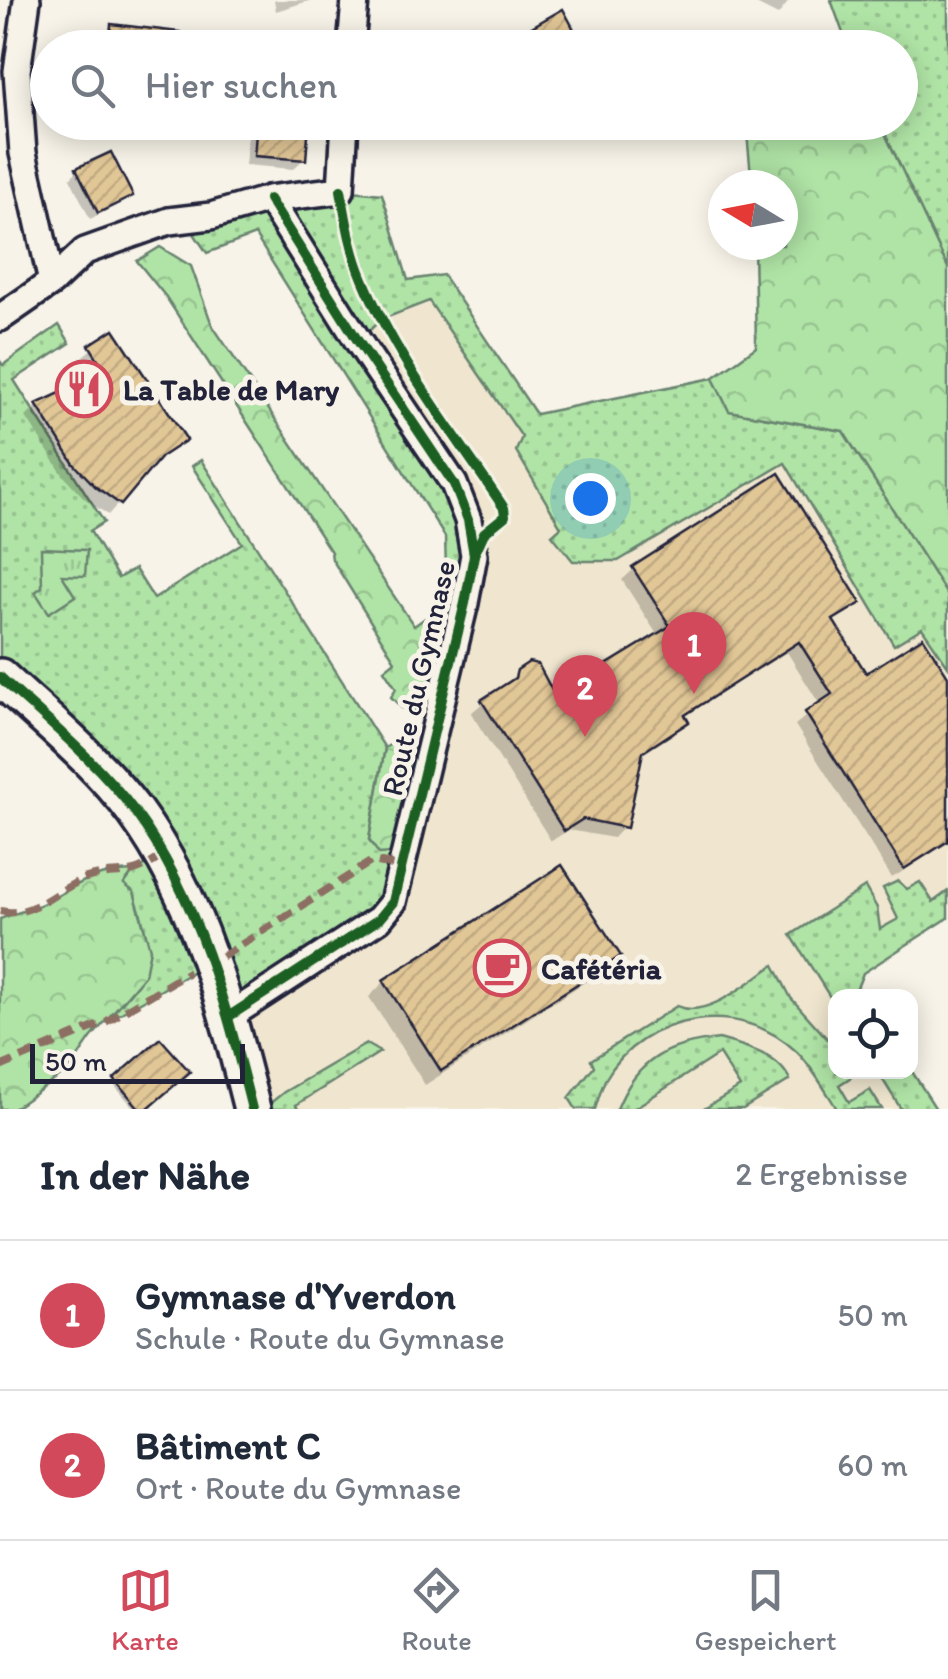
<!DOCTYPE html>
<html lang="de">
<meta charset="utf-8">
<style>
:root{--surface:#fff;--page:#f6f6f7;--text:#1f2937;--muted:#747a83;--line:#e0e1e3;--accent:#d1495b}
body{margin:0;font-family:Itim,sans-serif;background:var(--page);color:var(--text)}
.controls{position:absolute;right:30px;bottom:30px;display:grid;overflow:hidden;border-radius:20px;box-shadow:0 5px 25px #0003}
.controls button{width:90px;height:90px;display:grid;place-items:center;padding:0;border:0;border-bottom:2px solid var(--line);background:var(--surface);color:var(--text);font:50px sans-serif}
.compass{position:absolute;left:708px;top:170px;width:90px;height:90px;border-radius:50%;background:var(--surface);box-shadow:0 5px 25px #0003;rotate:280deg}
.scale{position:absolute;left:30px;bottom:25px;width:215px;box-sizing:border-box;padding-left:10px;border:5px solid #22223b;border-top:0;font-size:28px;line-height:35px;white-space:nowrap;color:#22223b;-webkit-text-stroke:8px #f7f3e8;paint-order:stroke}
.you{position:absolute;left:590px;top:498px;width:35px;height:35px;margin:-25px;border:8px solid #fff;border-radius:50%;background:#1a73e8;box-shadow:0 0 0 15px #1a73e833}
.badge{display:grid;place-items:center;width:65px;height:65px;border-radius:50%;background:var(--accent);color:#fff;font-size:32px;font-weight:700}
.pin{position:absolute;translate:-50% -82px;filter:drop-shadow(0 2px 5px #0008)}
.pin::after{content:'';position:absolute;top:52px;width:35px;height:30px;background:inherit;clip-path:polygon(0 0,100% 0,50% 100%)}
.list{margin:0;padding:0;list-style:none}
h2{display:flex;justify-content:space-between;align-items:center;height:130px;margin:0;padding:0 40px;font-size:42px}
h2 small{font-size:32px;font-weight:400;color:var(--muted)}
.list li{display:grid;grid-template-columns:65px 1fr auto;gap:30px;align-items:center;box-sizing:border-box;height:150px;padding:0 40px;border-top:2px solid var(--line)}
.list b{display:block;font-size:38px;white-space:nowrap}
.list p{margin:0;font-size:32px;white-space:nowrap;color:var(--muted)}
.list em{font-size:32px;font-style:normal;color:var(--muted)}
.icon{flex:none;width:55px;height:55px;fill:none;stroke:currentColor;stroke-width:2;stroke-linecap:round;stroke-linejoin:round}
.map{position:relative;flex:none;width:948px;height:1109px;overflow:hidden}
.search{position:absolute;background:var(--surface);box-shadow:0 5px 25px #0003;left:30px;right:30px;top:30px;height:110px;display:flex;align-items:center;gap:25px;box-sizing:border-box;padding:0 35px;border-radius:55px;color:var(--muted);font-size:38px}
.sheet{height:430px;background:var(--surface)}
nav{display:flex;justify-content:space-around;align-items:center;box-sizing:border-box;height:140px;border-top:2px solid var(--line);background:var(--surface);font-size:28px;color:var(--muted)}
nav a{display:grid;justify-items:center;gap:5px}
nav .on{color:var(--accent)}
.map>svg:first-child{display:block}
</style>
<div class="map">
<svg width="948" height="1109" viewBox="0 0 948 1109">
<defs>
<pattern id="grass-dots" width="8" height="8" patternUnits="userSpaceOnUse" patternTransform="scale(2.5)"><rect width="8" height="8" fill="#b0e4a6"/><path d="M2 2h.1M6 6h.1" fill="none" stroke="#97c390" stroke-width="1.8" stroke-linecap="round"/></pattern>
<pattern id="forest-crowns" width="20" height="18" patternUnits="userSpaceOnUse" patternTransform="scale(2.5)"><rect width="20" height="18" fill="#b0e4a6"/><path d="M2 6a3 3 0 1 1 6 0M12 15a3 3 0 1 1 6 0" fill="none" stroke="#97c390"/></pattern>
<pattern id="park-tufts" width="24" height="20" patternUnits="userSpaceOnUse" patternTransform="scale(2.5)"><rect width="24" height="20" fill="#b0e4a6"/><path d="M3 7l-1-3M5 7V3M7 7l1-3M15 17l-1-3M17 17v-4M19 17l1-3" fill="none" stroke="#97c390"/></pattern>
<pattern id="building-hatch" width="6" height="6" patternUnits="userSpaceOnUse" patternTransform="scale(2.5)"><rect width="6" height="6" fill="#e1c696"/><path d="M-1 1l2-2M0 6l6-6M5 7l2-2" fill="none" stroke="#c1aa82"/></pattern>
</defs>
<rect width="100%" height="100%" fill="#f7f3e8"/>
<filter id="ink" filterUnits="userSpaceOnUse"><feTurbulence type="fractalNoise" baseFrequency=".01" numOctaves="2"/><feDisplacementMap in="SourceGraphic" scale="20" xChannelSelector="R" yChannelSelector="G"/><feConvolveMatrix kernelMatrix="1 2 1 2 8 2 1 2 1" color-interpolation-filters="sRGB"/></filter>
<g filter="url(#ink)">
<polygon fill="#f0e6cf" points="429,301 522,438 516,451 561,527 553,534 618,561 785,462 894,644 922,627 948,666 948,891 933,902 907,889 883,888 899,919 879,930 877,908 865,888 792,935 835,1005 836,1072 878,1072 901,1109 298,1109 295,1105 263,1109 228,1017 379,919 474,555 358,341 380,320"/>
<g fill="url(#grass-dots)" stroke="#698370" stroke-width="2.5">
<polygon points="831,0 948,0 948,268 880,123 900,122 900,48 848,47"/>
<polygon points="341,190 382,194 408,280 443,275 536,414 713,378 729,411 843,431 948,596 948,666 922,628 894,645 785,463 618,561 573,561 552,535 561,527 516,451 522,437 429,301 380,320 358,342 454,484 471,571 451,572 446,568 445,537 255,235 207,253 185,220"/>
<path d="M59 325 70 343 14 380 104 522 90 531 118 578 135 569 154 599 242 543 192 466 201 460 385 748 369 839 404 852 393 902 228 1017 208 963 104 1023C138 983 158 974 142 919 138 904 136 894 124 884L134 871 162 856 0 677V361L3 365Z"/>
<polygon points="898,881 907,889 920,882 933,902 948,891 948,918 863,973 857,988 862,996 836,996 835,1005 791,935 865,887 877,908 880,929 898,919 883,888"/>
<path d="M774 965 791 998 832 1044 835 1043 836 1072H859L839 1085 849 1102 870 1090 882 1109H837C825 1090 813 1068 797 1052 742 998 643 1012 605 1080 601 1089 598 1100 595 1109H576L569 1098 594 1066 591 1060 677 1006C707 1020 749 981 774 965Z"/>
<path d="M719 1039C744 1046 778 1054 790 1080L743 1109H704L740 1087 719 1054 633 1109H617C637 1059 668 1044 719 1039Z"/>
<polygon points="366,1044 380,1052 296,1105 298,1109 263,1109 284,1092"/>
<polygon points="911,1070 936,1109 901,1109 878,1072"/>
</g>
<g fill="url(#forest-crowns)" stroke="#698370" stroke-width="2.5">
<polygon points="746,123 880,123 948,268 948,596 843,431 729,411 713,378 756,347 754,245 783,245 783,185 752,185"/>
<polygon points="160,247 191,266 212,325 414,626 428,616 440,617 458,629 438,705 407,713 391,697 396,688 384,670 395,661 332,559 331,552 166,297 137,261"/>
<polygon points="400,738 410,744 424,764 404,852 379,854 369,840 385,748"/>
<path d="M134 871 124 884 134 892 150 949 145 975 91 1038 69 1070 13 1109H0V919C17 912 37 908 52 899 87 879 92 873 134 871Z"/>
</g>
<polygon fill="url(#park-tufts)" stroke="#698370" stroke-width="2.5" points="41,548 87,550 85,576 62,575 75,596 49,613 35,592 42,587"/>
<g fill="#0003">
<polygon points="274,0 312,0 276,11"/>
<polygon points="748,0 790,0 778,15"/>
<polygon points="112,27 144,48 103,48 104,35"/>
<polygon points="249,122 307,122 304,159 293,169 245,165"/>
<polygon points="416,122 466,122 460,128 419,137"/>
<polygon points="78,170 130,196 122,203 90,219 70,178"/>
<polygon points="113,332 184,440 151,466 108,515 84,498 63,475 26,417 37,406 93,380 79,359"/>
<polygon points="634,569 857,602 832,623 865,676 948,681 948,843 892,878 795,725 820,705 787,652 683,717 686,722 674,734 640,756 624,826 613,838 569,830 551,841 471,713 519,672 554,699 658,636 622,580"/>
<polygon points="562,869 617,956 602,971 425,1085 369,997 384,982"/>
<polygon points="160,1042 144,1109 135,1109 112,1083"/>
</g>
<g fill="url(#building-hatch)" stroke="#22223b" stroke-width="2.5">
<polygon points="563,9 584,48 495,48"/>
<polygon points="111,24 180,32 179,48 109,48"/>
<polygon points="257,122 309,122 306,160 254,156"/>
<polygon points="111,152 133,196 98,213 76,168"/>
<polygon points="114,329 187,440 161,457 121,505 96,487 74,464 36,404 106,372 89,345"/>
<polygon points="779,473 861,603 833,620 866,673 923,637 948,676 948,841 904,869 805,712 832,694 799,642 685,715 689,722 643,752 627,828 583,819 564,831 481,700 515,678 517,670 529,662 538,664 555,696 670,626 632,567"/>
<polygon points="562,865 621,956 441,1071 383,980"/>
<polygon points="160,1038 190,1072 147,1109 140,1109 114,1079"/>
</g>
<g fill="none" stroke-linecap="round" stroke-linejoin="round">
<g stroke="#22223b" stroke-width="32">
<g id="street">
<polyline points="27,0 17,71 23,153 52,282"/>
<polyline points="351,48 355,0"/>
<polyline points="0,318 52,282 85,251 169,221 211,216 269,199 341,190 345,122"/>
<polyline points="228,1017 379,919 393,902 465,603 474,555 468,520 454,484 358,341 269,199"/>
</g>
</g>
<g stroke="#22223b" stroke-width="42">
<path id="secondary" d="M0 677C46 720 97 761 135 812 199 899 226 1006 252 1109"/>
</g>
<use href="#street" stroke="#f7f3e8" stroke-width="25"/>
<use href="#secondary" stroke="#f7f3e8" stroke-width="35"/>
<g stroke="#8d6e63" stroke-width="8" stroke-dasharray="15 8" stroke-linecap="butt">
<path d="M0 911C30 918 54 893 79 881 97 872 116 875 134 871 144 868 154 862 162 856"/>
<polyline points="222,957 372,861 402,867"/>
<polyline points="0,1067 104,1023 189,972"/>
</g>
<g stroke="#f7f3e8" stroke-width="16">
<g id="cycleway">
<path d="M341 190C346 220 351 251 363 279 397 361 455 434 504 508L505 516 484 533 474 555"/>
<path d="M0 677C46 720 97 761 135 812 199 899 226 1006 252 1109"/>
<polyline points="228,1017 379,919 393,902 465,603 474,555 468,520 454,484 358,341 269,199"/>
</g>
</g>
<use href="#cycleway" stroke="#1b5e20" stroke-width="10"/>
</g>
</g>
<defs>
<g id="restaurant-ring" transform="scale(2.875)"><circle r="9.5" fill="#f7f3e8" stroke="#d1495b" stroke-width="1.5"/><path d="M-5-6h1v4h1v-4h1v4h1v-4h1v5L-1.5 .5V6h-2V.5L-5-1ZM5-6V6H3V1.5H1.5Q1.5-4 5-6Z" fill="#d1495b"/></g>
<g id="cafe-ring" transform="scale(2.875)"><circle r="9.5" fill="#f7f3e8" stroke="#d1495b" stroke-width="1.5"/><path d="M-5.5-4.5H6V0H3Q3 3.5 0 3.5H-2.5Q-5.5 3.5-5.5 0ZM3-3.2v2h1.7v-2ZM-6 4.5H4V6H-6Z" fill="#d1495b"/></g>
</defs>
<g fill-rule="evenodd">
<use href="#restaurant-ring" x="84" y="389"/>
<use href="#cafe-ring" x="502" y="968"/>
</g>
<g text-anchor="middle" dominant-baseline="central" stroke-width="10" stroke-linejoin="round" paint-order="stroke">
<g font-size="30" font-weight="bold" fill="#22223b" stroke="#f7f3e8" text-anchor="start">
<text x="123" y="389">La Table de Mary</text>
<text x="541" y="968">Cafétéria</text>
</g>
<g font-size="30" fill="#22223b" stroke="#f7f3e8">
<text transform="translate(418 678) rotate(-77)">Route du Gymnase</text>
</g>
</g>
</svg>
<div class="controls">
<button><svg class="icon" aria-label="locate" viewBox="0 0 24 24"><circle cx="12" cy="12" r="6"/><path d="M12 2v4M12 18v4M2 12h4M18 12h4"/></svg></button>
</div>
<svg class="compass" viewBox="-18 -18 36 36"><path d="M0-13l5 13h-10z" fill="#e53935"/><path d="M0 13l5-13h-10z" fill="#747a83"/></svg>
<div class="scale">50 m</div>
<div class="you"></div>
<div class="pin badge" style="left:694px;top:694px">1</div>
<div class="pin badge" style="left:585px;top:737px">2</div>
<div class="search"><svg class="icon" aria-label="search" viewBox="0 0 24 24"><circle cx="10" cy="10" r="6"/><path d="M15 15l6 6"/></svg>Hier suchen</div>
</div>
<section class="sheet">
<h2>In der Nähe<small>2 Ergebnisse</small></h2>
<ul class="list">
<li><span class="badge">1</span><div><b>Gymnase d'Yverdon</b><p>Schule · Route du Gymnase</p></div><em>50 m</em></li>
<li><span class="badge">2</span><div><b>Bâtiment C</b><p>Ort · Route du Gymnase</p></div><em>60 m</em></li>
</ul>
</section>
<nav>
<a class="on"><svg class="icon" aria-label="map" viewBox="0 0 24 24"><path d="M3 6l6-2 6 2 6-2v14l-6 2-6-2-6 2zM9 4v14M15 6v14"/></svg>Karte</a>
<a><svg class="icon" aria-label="directions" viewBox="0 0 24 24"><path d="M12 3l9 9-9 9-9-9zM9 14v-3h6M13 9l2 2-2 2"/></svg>Route</a>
<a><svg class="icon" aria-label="saved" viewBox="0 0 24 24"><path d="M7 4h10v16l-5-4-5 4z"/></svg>Gespeichert</a>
</nav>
